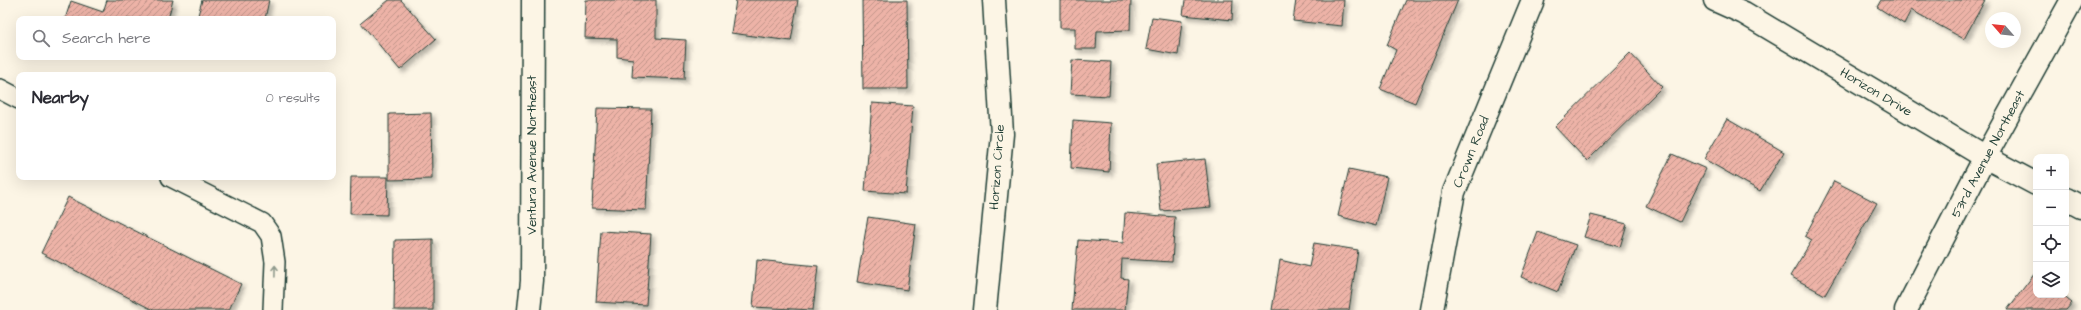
<!DOCTYPE html>
<meta charset="utf-8">
<style>
:root{--surface:#fff;--page:#f2f2f3;--text:#2b2b33;--muted:#7c7c81;--line:#e1e1e2}
body{margin:0;font-family:"Architects Daughter",sans-serif;background:var(--page);color:var(--text)}
.controls{position:absolute;right:12px;bottom:12px;display:grid;overflow:hidden;border-radius:8px;box-shadow:0 4px 16px #0002}
.controls button{width:36px;height:36px;display:grid;place-items:center;padding:0;border:0;border-bottom:1px solid var(--line);background:var(--surface);color:var(--text);font:20px sans-serif}
.compass{position:absolute;left:1985px;top:12px;width:36px;height:36px;border-radius:50%;background:var(--surface);box-shadow:0 4px 16px #0002;rotate:298deg}
.list{margin:0;padding:0;list-style:none}
h2{display:flex;justify-content:space-between;align-items:center;height:52px;margin:0;padding:0 16px;font-size:17px}
h2 small{font-size:13px;font-weight:400;color:var(--muted)}
.icon{flex:none;width:22px;height:22px;fill:none;stroke:currentColor;stroke-width:2;stroke-linecap:round;stroke-linejoin:round}
.map{position:relative;flex:none;width:2081px;height:310px;overflow:hidden}
.search{position:absolute;background:var(--surface);box-shadow:0 4px 16px #0002;left:16px;top:16px;width:320px;height:44px;display:flex;align-items:center;gap:10px;box-sizing:border-box;padding:0 14px;border-radius:8px;color:var(--muted);font-size:15px}
.panel{position:absolute;background:var(--surface);box-shadow:0 4px 16px #0002;left:16px;top:72px;width:320px;height:108px;border-radius:8px}
.map>svg:first-child{display:block}
</style>
<div class="map">
<svg width="2081" height="310" viewBox="0 0 2081 310">
<defs>
<pattern id="building-hatch" width="6" height="6" patternUnits="userSpaceOnUse"><rect width="6" height="6" fill="#edb3a7"/><path d="M-1 1l2-2M0 6l6-6M5 7l2-2" fill="none" stroke="#bf9389"/></pattern>
<filter id="shadow"><feDropShadow dx="3.5" dy="3.5" stdDeviation="2" flood-color="#0004"/></filter>
</defs>
<rect width="100%" height="100%" fill="#fcf5e5"/>
<filter id="ink" filterUnits="userSpaceOnUse"><feTurbulence type="fractalNoise" baseFrequency=".025" numOctaves="2"/><feDisplacementMap in="SourceGraphic" scale="8" xChannelSelector="R" yChannelSelector="G"/><feConvolveMatrix kernelMatrix="1 2 1 2 8 2 1 2 1" color-interpolation-filters="sRGB"/></filter>
<g filter="url(#ink)">
<g fill="url(#building-hatch)" stroke="#1f3d34" filter="url(#shadow)">
<polygon points="107,0 173,0 168,19 65,19 71,1 103,12"/>
<polygon points="202,0 269,0 265,19 197,19"/>
<polygon points="389,0 401,0 436,39 400,70 361,23"/>
<polygon points="586,0 656,0 656,38 686,40 684,79 632,77 633,59 617,57 617,39 585,38"/>
<polygon points="736,0 798,0 791,41 731,33"/>
<polygon points="862,0 907,0 908,89 863,89"/>
<polygon points="1060,0 1131,0 1130,30 1097,31 1096,49 1075,49 1075,28 1060,28"/>
<polygon points="1185,0 1233,0 1232,20 1183,15"/>
<polygon points="1296,0 1344,0 1342,26 1293,21"/>
<polygon points="1406,0 1458,0 1415,103 1380,89 1396,50 1387,45"/>
<polygon points="1881,0 1985,0 1964,39 1911,10 1904,24 1877,7"/>
<polygon points="1152,17 1182,21 1178,55 1146,49"/>
<polygon points="1630,53 1662,87 1587,161 1555,127"/>
<polygon points="1072,60 1111,62 1109,96 1070,94"/>
<polygon points="872,103 913,106 906,194 865,191"/>
<polygon points="597,108 651,109 646,210 592,208"/>
<polygon points="431,113 432,179 389,180 389,114"/>
<polygon points="1727,119 1784,152 1760,191 1704,159"/>
<polygon points="1073,120 1111,123 1109,172 1071,168"/>
<polygon points="1672,154 1706,169 1680,222 1646,206"/>
<polygon points="1205,159 1211,207 1161,211 1156,164"/>
<polygon points="1349,169 1387,177 1376,226 1338,216"/>
<polygon points="351,177 388,177 387,215 350,214"/>
<polygon points="1834,181 1877,203 1825,295 1790,276 1812,240 1805,236"/>
<polygon points="68,197 241,284 229,310 153,310 41,253"/>
<polygon points="1125,213 1175,217 1172,262 1122,259 1121,278 1128,279 1125,310 1072,310 1078,240 1123,243"/>
<polygon points="1591,215 1627,224 1620,247 1584,237"/>
<polygon points="868,217 916,224 907,290 857,282"/>
<polygon points="601,231 651,234 646,305 596,302"/>
<polygon points="1538,232 1576,245 1558,292 1521,277"/>
<polygon points="433,239 433,310 394,310 395,240"/>
<polygon points="1314,243 1358,250 1349,310 1272,310 1280,260 1309,267"/>
<polygon points="757,260 818,266 813,310 753,307"/>
<polygon points="2035,273 2036,295 2062,295 2072,303 2066,310 2007,310"/>
</g>
<g fill="none" stroke-linecap="round" stroke-linejoin="round">
<g stroke="#1f3d34" stroke-width="22">
<g id="lane">
<polyline points="0,89 19,99"/>
<polyline points="171,177 262,223 271,236 275,262 273,310"/>
</g>
</g>
<g stroke="#1f3d34" stroke-width="25">
<g id="street">
<polyline points="1715,0 1744,13 1985,157 2036,184"/>
<polyline points="2066,199 2081,207"/>
<polyline points="529,310 532,281 533,0"/>
<polyline points="985,310 1002,134 994,0"/>
<polyline points="1432,310 1454,192 1533,0"/>
</g>
</g>
<g stroke="#1f3d34" stroke-width="25">
<polyline id="secondary" points="1906,310 1985,157 2072,0"/>
</g>
<use href="#lane" stroke="#fcf5e5" stroke-width="19"/>
<use href="#street" stroke="#fcf5e5" stroke-width="22"/>
<use href="#secondary" stroke="#fcf5e5" stroke-width="22"/>
</g>
<defs><path id="oneway-shaft" d="M-6 0H5M1.5-3L5.5 0L1.5 3" fill="none" stroke-width="1.6" stroke-linecap="round" stroke-linejoin="round"/></defs>
<use stroke="#8e998c" href="#oneway-shaft" transform="translate(275 271) rotate(-89)"/>
</g>
<g text-anchor="middle" dominant-baseline="central" stroke-width="3" stroke-linejoin="round" paint-order="stroke">
<g font-size="13" fill="#1f3d34" stroke="#fcf5e5">
<text transform="translate(1876 92) rotate(31)">Horizon Drive</text>
<text transform="translate(1471 152) rotate(-68)">Crown Road</text>
<text transform="translate(1988 154) rotate(-62)">53rd Avenue Northeast</text>
<text transform="translate(532 155) rotate(-90)">Ventura Avenue Northeast</text>
<text transform="translate(997 167) rotate(-86)">Horizon Circle</text>
</g>
</g>
</svg>
<div class="controls">
<button>+</button>
<button>−</button>
<button><svg class="icon" aria-label="locate" viewBox="0 0 24 24"><circle cx="12" cy="12" r="6"/><path d="M12 2v4M12 18v4M2 12h4M18 12h4"/></svg></button>
<button><svg class="icon" aria-label="layers" viewBox="0 0 24 24"><path d="M12 4l9 5-9 5-9-5zM3 14l9 5 9-5"/></svg></button>
</div>
<svg class="compass" viewBox="-18 -18 36 36"><path d="M0-13l5 13h-10z" fill="#e53935"/><path d="M0 13l5-13h-10z" fill="#7c7c81"/></svg>
<div class="search"><svg class="icon" aria-label="search" viewBox="0 0 24 24"><circle cx="10" cy="10" r="6"/><path d="M15 15l6 6"/></svg>Search here</div>
<section class="panel">
<h2>Nearby<small>0 results</small></h2>
<ul class="list">
</ul>
</section>
</div>
